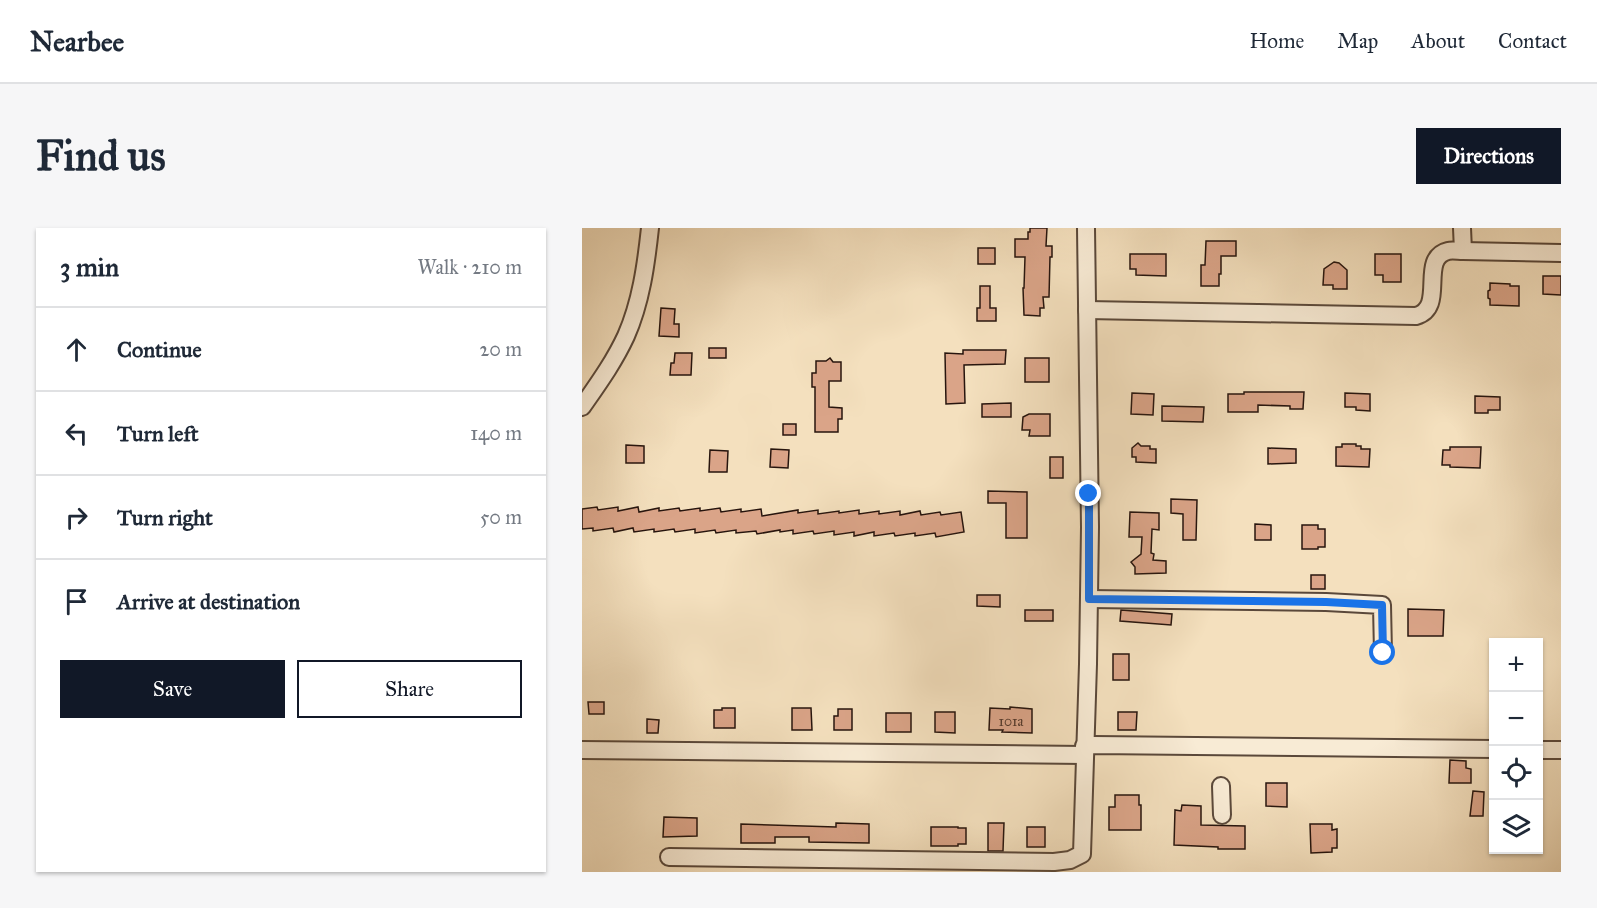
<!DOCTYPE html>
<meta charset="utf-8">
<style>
:root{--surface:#fff;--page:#f6f6f7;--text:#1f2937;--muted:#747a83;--line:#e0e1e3;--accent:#111827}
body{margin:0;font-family:"IM FELL Great Primer",serif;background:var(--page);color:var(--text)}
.controls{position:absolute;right:18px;bottom:18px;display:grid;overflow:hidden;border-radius:0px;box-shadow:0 2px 4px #0004}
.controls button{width:54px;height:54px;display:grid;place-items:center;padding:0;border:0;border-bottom:2px solid var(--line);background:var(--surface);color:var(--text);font:30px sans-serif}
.stop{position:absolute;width:18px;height:18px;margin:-14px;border:4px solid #1a73e8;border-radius:50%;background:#fff}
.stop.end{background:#1a73e8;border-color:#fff;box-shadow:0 2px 6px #0008}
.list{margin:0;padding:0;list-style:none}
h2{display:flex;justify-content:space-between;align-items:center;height:78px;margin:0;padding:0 24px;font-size:26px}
h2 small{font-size:20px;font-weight:400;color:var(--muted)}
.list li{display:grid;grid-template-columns:39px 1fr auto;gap:18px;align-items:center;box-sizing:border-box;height:84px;padding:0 24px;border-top:2px solid var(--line)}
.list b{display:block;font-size:22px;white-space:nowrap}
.list em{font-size:20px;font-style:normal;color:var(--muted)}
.actions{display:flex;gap:12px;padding:18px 24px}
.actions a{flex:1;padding:14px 0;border:2px solid var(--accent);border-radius:0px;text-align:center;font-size:21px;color:var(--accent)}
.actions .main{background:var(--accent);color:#fff}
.icon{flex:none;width:33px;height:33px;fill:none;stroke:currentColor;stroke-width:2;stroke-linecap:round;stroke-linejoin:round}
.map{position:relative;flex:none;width:979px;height:644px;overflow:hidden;border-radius:0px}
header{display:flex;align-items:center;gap:36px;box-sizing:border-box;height:84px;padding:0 30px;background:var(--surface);border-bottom:2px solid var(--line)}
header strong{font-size:28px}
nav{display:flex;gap:33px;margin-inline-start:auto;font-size:21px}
.intro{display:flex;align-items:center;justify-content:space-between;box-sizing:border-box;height:144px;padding:0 36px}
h1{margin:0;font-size:42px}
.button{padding:15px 27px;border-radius:0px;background:var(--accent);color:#fff;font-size:21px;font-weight:700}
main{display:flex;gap:36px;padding:0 36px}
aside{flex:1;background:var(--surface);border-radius:0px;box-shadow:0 2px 4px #0004}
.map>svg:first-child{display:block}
</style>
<header>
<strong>Nearbee</strong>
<nav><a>Home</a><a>Map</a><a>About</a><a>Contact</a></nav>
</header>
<div class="intro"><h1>Find us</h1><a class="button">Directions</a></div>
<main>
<aside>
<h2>3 min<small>Walk · 210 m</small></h2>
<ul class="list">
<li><svg class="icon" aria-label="ahead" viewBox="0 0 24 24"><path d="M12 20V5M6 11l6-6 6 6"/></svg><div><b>Continue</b></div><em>20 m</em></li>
<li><svg class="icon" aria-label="left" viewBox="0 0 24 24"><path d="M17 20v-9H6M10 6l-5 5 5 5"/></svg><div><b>Turn left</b></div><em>140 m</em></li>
<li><svg class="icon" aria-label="right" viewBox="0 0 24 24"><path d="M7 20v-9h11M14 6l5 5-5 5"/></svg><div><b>Turn right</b></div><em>50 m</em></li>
<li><svg class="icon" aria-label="arrive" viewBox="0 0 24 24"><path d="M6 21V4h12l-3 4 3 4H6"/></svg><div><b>Arrive at destination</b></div></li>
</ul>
<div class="actions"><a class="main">Save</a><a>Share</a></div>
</aside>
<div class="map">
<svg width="979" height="644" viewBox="0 0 979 644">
<rect width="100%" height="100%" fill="#f4e0be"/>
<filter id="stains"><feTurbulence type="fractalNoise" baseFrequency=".00333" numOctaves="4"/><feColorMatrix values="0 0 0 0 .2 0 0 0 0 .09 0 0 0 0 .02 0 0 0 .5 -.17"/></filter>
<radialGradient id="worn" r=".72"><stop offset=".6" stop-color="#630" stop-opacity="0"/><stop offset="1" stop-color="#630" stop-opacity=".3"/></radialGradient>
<g fill="#daa488" stroke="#27150e" stroke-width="1.5">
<polygon points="448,0 465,0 464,18 470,18 470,29 468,29 467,69 461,69 462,80 458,80 458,88 442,87 441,60 442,60 443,29 433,29 433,11 446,11 446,4 448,4"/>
<polygon points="624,13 654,13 654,28 639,28 639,46 637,46 637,58 619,58 619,37 623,37"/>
<rect x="396" y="20" width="17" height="16"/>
<polygon points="548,26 584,26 584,48 554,47 554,41 548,41"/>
<polygon points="793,26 819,26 819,54 801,54 801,47 793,47"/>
<polygon points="752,34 757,35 765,42 765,61 751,61 751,57 741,57 742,41"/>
<polygon points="961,48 979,48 979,67 961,66"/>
<polygon points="908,55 928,56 928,58 937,58 937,78 908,77 908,71 906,70 906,63 908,62"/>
<polygon points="398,58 408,58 408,80 414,80 414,93 395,93 395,80 398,80"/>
<polygon points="79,80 93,81 92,96 97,96 97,109 77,108"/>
<rect x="127" y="120" width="17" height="10"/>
<polygon points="381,122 424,122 423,136 382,137 383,175 364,176 363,125 381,126"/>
<polygon points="93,125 110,125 109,147 88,147 89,135 92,135"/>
<polygon points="248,130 251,134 259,134 259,153 247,153 247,179 260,180 260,191 256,191 256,204 233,204 233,159 230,159 230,145 234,145 234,133 244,133"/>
<rect x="443" y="130" width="24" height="24"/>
<polygon points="662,164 722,164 721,181 708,181 708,178 676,177 676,184 646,184 646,166 662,166"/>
<polygon points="550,165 572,166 571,187 549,186"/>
<polygon points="763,165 788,166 788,183 774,182 774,179 763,179"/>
<polygon points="893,168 918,169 918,182 906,182 906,185 893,185"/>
<polygon points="429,175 429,189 400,189 400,176"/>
<polygon points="580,178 622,179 621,194 580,193"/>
<polygon points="447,186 468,186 468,208 447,208 448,202 440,202 441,189"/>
<rect x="201" y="196" width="13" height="11"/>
<polygon points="556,215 559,218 568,218 568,221 574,221 574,235 554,234 554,229 550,229 550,220"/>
<polygon points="760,216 774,216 774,218 779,218 779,221 788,221 787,239 754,238 754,219 760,219"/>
<polygon points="44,217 62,218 62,235 44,235"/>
<polygon points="868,219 899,219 898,240 868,239 868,237 860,237 861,222 868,222"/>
<polygon points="686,220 714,221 714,235 686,236"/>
<polygon points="189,221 207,222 206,240 188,239"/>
<polygon points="128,222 146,223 145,244 127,244"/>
<rect x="468" y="229" width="13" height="21"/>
<polygon points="406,263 445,264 445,310 424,310 424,275 406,275"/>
<polygon points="589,271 615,272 614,312 601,312 601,286 589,285"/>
<polygon points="15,279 16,282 36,279 36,283 56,279 57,284 77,280 77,283 97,280 98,283 118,280 118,283 138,280 139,284 159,281 159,284 179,281 180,288 216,282 216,285 236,282 236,286 257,283 257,285 277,282 277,286 297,283 297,286 318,283 318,287 338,283 339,287 358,284 359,287 379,284 382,304 354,309 353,305 333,308 333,305 313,308 312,305 292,308 292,304 272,308 272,304 252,307 252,303 232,306 231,303 211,306 211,302 198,304 198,302 175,306 174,303 154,305 154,302 134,305 133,302 113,305 113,301 93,304 92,301 72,304 72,301 52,304 51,300 32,304 31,300 11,303 11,300 0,301 0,281"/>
<polygon points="548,284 577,285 577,302 570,301 569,325 572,326 571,332 584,333 584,345 553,346 553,339 549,334 559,326 560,309 547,309"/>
<polygon points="673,296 689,297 689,312 673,312"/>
<polygon points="720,297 736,297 736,301 743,301 743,319 736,319 736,321 720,321"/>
<rect x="729" y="347" width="14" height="14"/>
<polygon points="395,367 418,367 418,379 395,378"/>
<polygon points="826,381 862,382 861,408 826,408"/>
<rect x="443" y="382" width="28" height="11"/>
<polygon points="539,382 590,386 589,397 538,393"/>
<rect x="531" y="426" width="16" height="26"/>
<polygon points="6,474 22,474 22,486 7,486"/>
<polygon points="428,479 450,481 450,505 420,504 421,502 407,502 408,480 428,481"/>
<polygon points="140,480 153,480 153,500 132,500 132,482 140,482"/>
<polygon points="210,480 229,480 230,502 210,502"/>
<polygon points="256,481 270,481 270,502 252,502 252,488 256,488"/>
<polygon points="353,484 373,484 373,505 353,504"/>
<polygon points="536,484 555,484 554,502 536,502"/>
<rect x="304" y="485" width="25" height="19"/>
<polygon points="65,491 77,492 76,505 65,505"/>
<polygon points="868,532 884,533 884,540 889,541 889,555 867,555"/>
<polygon points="684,555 705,555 705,579 684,578"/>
<polygon points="891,563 902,564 901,588 888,588"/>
<polygon points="533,567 557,567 557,577 559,577 559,602 527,602 527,579 533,579"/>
<polygon points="600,577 619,578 619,597 663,598 663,621 636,621 636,619 592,617 593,582 599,583"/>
<polygon points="82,589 115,590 115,608 81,609"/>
<polygon points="254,595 287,596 287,615 227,614 227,609 193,609 193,615 159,615 159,596 254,599"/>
<polygon points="406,595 422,595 421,623 406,623"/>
<polygon points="728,596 750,596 750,602 755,601 755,620 750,620 750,624 729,625"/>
<polygon points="349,599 376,599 376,600 384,600 384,616 376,616 376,618 349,618"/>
<rect x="445" y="599" width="18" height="20"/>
</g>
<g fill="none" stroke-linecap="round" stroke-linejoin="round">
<g stroke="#5a483a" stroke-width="20">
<g id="minor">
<polyline points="880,0 881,23"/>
<path d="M505 82 834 88C865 80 836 30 866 23 870 22 876 23 881 23L979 25"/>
<path d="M0 179C16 156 32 134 44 108 59 74 64 37 68 0"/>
<polyline points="507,371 744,374 800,377 801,425"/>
<polyline points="502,518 512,517 912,521"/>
<polyline points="0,522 502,527"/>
<polyline points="957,522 979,522"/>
<polyline points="639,558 640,587"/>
<polyline points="87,629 472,634 488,632 500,626 506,436 508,299 504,0"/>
</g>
</g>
<use href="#minor" stroke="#f8ebd5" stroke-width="16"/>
</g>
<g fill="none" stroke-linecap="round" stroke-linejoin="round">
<polyline stroke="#1a73e8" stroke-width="8" points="507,266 507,371 744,374 800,377 801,425"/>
</g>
<g text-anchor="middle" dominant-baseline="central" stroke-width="6" stroke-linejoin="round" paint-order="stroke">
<g font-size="14" fill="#54392c">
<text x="429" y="493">101a</text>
</g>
</g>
<rect width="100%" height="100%" filter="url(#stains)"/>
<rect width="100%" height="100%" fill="url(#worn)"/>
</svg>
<div class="controls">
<button>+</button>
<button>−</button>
<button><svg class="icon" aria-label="locate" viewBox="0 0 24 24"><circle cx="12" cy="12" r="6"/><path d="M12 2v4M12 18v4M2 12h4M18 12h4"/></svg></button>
<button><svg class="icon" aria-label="layers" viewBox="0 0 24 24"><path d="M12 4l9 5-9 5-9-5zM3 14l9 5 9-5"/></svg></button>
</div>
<div class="stop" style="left:801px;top:425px"></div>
<div class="stop end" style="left:507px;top:266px"></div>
</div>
</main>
